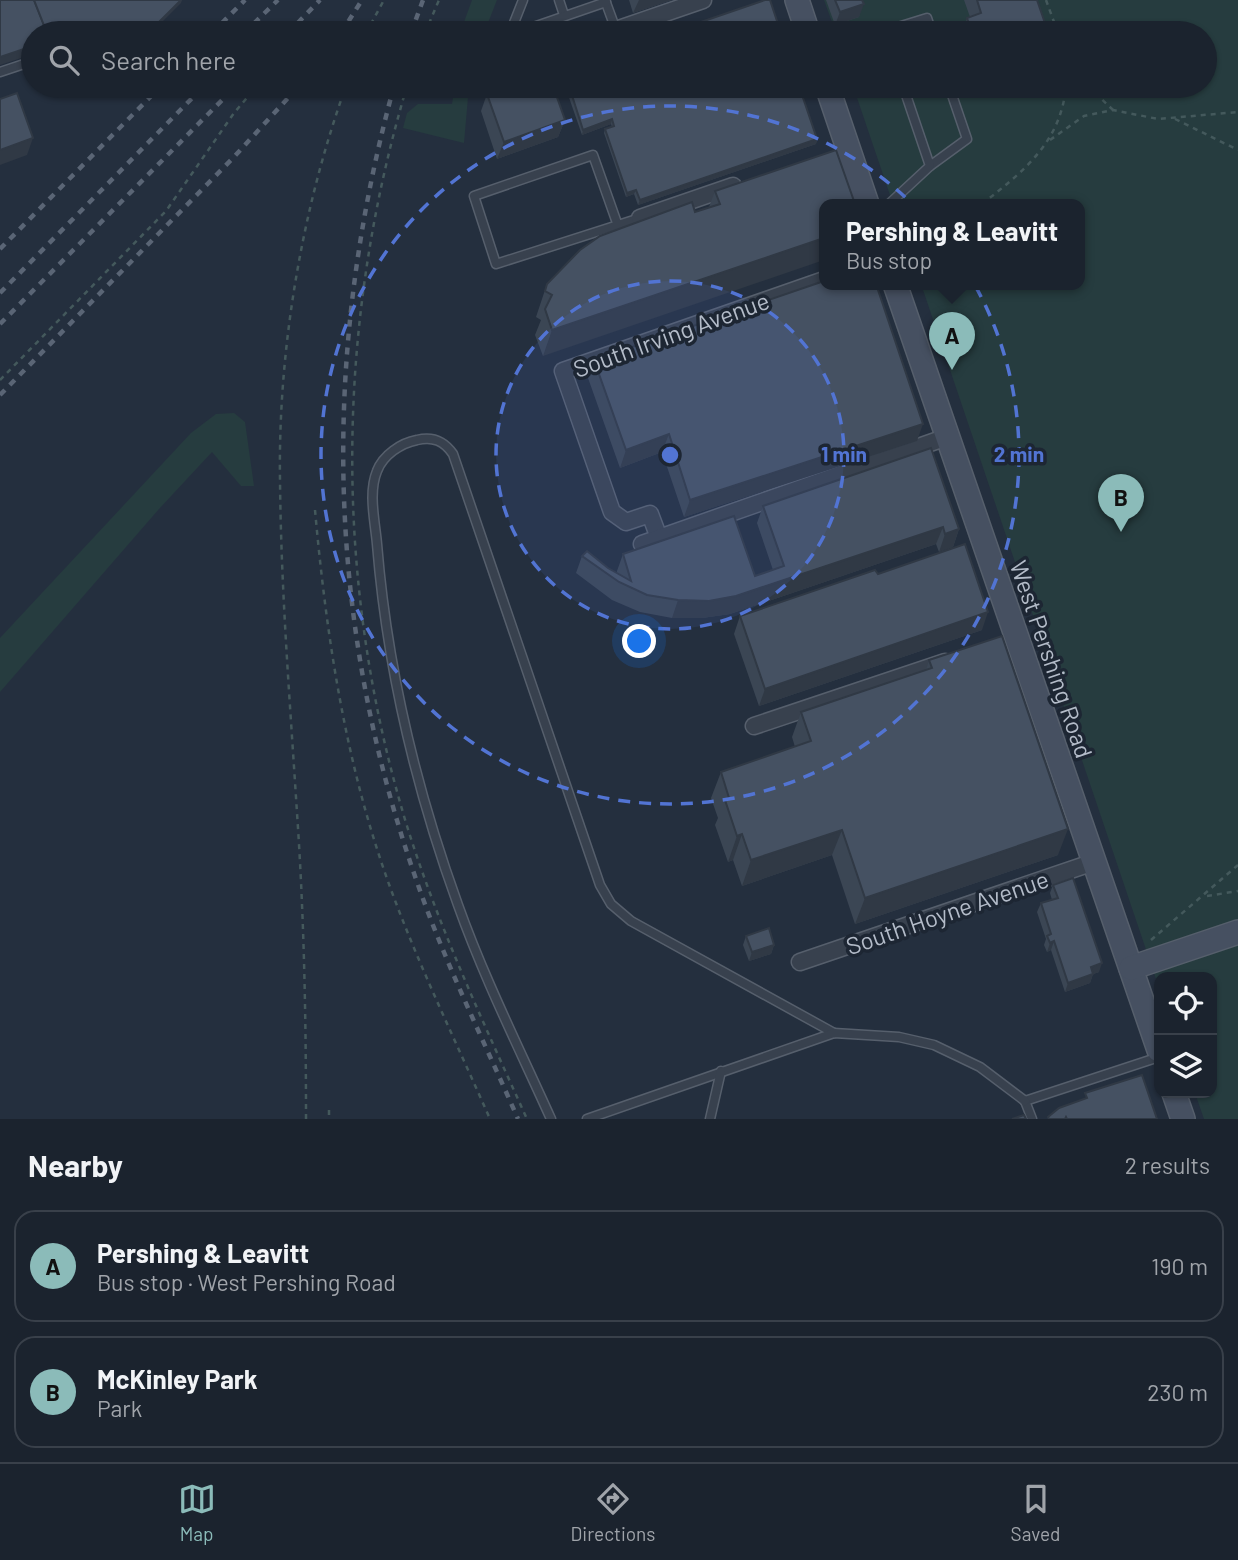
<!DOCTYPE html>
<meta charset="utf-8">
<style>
:root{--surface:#1b232e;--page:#242b36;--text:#f1f3f6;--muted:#a0a4aa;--line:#39404a;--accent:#8bbbb9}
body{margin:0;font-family:Barlow,sans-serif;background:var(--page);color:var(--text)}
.controls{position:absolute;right:21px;bottom:21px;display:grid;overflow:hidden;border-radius:14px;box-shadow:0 2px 5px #0004}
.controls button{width:63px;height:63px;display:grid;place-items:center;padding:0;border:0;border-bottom:2px solid var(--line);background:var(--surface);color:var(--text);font:35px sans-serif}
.you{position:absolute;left:640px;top:642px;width:24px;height:24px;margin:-18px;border:5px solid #fff;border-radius:50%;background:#1a73e8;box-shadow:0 0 0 10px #1a73e833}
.badge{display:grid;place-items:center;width:46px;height:46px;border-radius:50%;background:var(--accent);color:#111;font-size:23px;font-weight:700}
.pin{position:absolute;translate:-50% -58px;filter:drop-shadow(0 2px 4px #0008)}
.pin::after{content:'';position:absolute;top:37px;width:24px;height:21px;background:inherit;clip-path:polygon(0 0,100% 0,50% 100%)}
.popup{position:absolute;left:819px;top:199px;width:266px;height:91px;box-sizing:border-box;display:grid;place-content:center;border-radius:14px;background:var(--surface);filter:drop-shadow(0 2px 5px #0005);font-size:23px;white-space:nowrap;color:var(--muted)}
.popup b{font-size:26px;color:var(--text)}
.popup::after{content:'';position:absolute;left:50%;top:100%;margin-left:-14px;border:14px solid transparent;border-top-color:var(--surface)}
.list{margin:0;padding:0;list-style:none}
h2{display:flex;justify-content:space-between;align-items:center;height:91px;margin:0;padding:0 28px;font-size:30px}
h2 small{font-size:23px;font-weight:400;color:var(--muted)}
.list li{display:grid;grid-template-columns:46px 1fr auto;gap:21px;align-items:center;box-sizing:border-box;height:112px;margin:0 14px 14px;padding:0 14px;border:2px solid var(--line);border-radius:21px}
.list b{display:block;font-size:26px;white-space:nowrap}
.list p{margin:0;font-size:23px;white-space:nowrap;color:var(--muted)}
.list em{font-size:23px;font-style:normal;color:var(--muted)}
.icon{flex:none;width:38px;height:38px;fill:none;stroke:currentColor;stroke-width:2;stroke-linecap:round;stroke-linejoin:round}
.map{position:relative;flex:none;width:1238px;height:1119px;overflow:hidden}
.search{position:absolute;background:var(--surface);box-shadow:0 2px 5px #0004;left:21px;right:21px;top:21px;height:77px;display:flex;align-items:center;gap:18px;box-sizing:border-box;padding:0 24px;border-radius:38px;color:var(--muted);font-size:26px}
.sheet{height:343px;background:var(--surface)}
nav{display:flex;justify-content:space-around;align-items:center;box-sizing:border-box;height:98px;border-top:2px solid var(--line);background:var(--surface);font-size:19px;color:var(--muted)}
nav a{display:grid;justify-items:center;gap:4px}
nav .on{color:var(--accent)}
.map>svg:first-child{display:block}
</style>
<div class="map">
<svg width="1238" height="1119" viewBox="0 0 1238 1119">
<rect width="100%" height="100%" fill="#242f3e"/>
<g fill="#263c3f">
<polygon points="472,0 497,0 484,33 460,33"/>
<polygon points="824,0 1238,0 1238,1119 1204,1119 1195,1093 1212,1093 1212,977 1159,977 1159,988 921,284 1080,284 1080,204 893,204 853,86 1205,86 1205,33 836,33"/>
<polygon points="455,86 469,86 464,143 403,128 407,113 418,104 452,104"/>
<polygon points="234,413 245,422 254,486 241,486 212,452 159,509 0,692 0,638 191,433 216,414"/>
</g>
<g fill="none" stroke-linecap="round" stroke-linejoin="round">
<g stroke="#565f6c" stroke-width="11">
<g id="service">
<polyline points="559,0 564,15"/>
<polyline points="605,0 616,30"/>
<polyline points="510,33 523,0"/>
<polyline points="516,33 606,2"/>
<polyline points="886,33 885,31 927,18 932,33"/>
<polyline points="0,72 33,61"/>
<polyline points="930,166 967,139 949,86"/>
<polyline points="889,204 930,166 903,86"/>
<polyline points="617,223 593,155 474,196 496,264 640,218"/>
<polyline points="1025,1101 1159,1057"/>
<polyline points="1025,1101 1032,1119"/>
<path d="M551 1119C519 1048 484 978 458 905 416 789 387 668 377 544 375 521 368 493 377 471 383 455 401 443 417 440 433 436 444 441 453 454L600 885 611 904 631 921 834 1033"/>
<polyline points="587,1119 834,1033 899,1037 934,1045 980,1067 1025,1101"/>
<polyline points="710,1119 721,1071"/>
</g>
</g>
<g stroke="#565f6c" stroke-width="19">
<g id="minor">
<polyline points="607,33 703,0"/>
<polyline points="640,218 733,186"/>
<polyline points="659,538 650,514 626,522 612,512 563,371 824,280"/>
<polyline points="642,544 947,437"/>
<polyline points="754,726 945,662"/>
<polyline points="800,962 1094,862"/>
</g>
</g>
<g stroke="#565f6c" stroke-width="26">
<g id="secondary">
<polyline points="797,0 808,33"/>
<polyline points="827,86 867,204"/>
<polyline points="895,284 1159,1050"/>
<polyline points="1131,968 1238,932"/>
<polyline points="1174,1093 1183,1119"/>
</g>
</g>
<g stroke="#44595c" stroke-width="2.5" stroke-dasharray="5 5" stroke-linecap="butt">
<polyline points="1046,0 1058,33"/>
<polyline points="315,33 334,30 344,33"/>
<polyline points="366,33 384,0"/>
<polyline points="425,33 439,0"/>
<path d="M407 86C335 328 333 584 407 826 438 926 484 1024 527 1119"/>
<polyline points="1088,86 1113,110"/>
<polyline points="963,90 976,86"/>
<polyline points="1175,119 1238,150"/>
<polyline points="1050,140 1084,116 1113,110 1158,119 1238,112"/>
<path d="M982 204C1024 171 1061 142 1066 86"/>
<polyline points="0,380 166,211 234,113 257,86"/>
<path d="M315 510C326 632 344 754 384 870 413 954 454 1037 490 1119"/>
<polyline points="1207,896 1238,891"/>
<polyline points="1151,940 1238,865"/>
<polyline points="329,1110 329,1119"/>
<path d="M306 1119C306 1017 304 915 297 813 290 702 281 591 280 480 278 349 302 208 346 86"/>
</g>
<use href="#service" stroke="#38414e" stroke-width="8"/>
<use href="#minor" stroke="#38414e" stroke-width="16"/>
<use href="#secondary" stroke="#465061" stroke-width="23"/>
<g stroke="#5a6575" stroke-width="4.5" stroke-dasharray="7 7" stroke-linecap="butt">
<polyline points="212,33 245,0"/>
<polyline points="244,33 278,0"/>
<polyline points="288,33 320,0"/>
<polyline points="341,33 362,0"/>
<polyline points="411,33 423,0"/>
<path d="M394 86C321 353 325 620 417 882 445 963 484 1041 518 1119"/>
<polyline points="0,249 161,86"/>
<polyline points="0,293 204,86"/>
<polyline points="0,324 236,86"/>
<polyline points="0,395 233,158 299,86"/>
</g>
</g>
<g fill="#3b4654">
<polygon points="629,0 672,0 633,13"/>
<polygon points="826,0 862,0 859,17 835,25"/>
<polygon points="964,0 1037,0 1047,29 1045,33 962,33 967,18 970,17"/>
<polygon points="565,86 799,86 817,139 816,144 638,205 634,194 626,197 604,133 605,129 612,127 611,124 582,135"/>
<polygon points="487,94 565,120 558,137 497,159 481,111"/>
<polygon points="836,150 543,356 535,335 541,320 536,317 547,284 695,212 709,207 715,191"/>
<polygon points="594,360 917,441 684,517 662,452 620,468 588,378"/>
<polygon points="931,448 959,529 953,547 939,552 936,544 730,614 702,618 672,618 640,612 612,600 576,573 582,556 617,573 617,571 623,554 755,576 773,570 757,523 763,506"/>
<polygon points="878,574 982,630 759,706 734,634 740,616"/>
<polygon points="929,660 1058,855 855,924 832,855 742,886 733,860 728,862 715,825 718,818 711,798 721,772 795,747 792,737 801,712 926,670"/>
<polygon points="1053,885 1099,972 1093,974 1090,983 1065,992 1051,950 1047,952 1044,945 1046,939 1037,912 1041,903 1052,900 1050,893"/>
<polygon points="746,936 774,945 771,954 749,961 743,945"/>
</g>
<g fill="#303945">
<polygon points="181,0 182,0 181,3 151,33 148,33"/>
<polygon points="639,0 672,0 633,13"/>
<polygon points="864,4 859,17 835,25 840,12"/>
<polygon points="1047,29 1045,33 1034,33"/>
<polygon points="33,46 33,54 0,65 0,57"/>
<polygon points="612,119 611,124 582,135 583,130"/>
<polygon points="565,120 558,137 497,159 504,142"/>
<polygon points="33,138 27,155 0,165 0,150"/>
<polygon points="817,139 816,144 638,205 640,200"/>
<polygon points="636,190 634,194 626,197 627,193"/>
<polygon points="824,238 824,260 543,356 552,330"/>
<polygon points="923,424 917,441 684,517 690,500"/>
<polygon points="669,434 662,452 620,468 626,450"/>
<polygon points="943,527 936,544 730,614 702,618 672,618 678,600"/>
<polygon points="959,529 953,547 939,552 945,534"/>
<polygon points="988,612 982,630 759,706 765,689"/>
<polygon points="1068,829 1058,855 855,924 865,898"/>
<polygon points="842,830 832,855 742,886 751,860"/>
<polygon points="742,834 733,860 728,862 737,836"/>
<polygon points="1054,941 1051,950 1047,952 1050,943"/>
<polygon points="774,945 771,954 749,961 752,952"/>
<polygon points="1102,963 1099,972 1088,976 1091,967"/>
<polygon points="1093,974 1090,983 1065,992 1068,983"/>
</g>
<g fill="#455162" stroke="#303945" stroke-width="2">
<polygon points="0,0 34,0 47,33 33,33 33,46 0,57"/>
<polygon points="34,0 181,0 148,33 47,33"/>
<polygon points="765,0 770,0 781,33 669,33"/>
<polygon points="835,0 862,0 864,4 840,12"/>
<polygon points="977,0 1037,0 1047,29 1034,33 972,33 967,18 981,13"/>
<polygon points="510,86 553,86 565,120 504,142 487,94"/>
<polygon points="569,86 799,86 817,139 640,200 636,190 627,193 605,129 614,126 612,119 583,130"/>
<polygon points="17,93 33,138 0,150 0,99"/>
<polygon points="836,150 855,204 824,204 824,238 552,330 545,309 552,295 545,291 547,284 580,250 600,236 692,202 695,212 720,204 715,191"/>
<polygon points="824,281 824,284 876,284 923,424 690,500 669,434 626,450 594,360"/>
<polygon points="931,448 959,529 945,534 943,527 736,596 709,601 678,600 647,595 619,582 582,556 587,551 608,568 631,581 623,554 734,516 755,576 784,566 763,506"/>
<polygon points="965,544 988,612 765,689 740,616 875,570 878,574"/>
<polygon points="1002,636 1068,829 865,898 842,830 751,860 742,834 737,836 725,800 729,798 721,772 811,741 801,712 932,668 929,660"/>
<polygon points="1073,878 1102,963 1091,967 1093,974 1068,983 1054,941 1050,943 1047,936 1051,934 1041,903 1058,898 1053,885"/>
<polygon points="769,928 774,945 752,952 746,936"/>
<polygon points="1142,1075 1157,1119 1067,1119 1066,1117 1065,1119 1049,1119 1048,1117 1059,1108 1087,1098 1085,1093"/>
<polygon points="1024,1115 1026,1119 1012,1119"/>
</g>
<circle cx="670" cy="455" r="174" fill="#5274d3" fill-opacity=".12"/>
<g fill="none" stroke="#5274d3" stroke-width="3.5" stroke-dasharray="12 9">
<circle cx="670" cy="455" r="174"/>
<circle cx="670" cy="455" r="349"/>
</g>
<g text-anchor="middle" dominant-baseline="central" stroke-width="7" stroke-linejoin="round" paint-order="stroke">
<g font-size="24" fill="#b4bcc9" stroke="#1d2633">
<text transform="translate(671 334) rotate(-20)">South Irving Avenue</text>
<text transform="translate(1052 659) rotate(71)">West Pershing Road</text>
<text transform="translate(947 912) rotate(-19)">South Hoyne Avenue</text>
</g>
</g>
<circle cx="670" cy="455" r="10" fill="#5274d3" stroke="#1d2633" stroke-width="3.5"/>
<g font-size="21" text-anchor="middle" font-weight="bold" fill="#5274d3" stroke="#1d2633" stroke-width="7" stroke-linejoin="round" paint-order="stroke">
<text x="844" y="462">1 min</text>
<text x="1019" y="462">2 min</text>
</g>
</svg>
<div class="controls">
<button><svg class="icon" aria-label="locate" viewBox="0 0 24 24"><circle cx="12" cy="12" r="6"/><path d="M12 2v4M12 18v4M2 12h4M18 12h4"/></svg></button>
<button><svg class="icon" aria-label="layers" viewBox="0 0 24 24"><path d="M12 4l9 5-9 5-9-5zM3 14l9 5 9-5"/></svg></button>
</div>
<div class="you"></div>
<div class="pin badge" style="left:952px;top:370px">A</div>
<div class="popup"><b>Pershing &amp; Leavitt</b>Bus stop</div>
<div class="pin badge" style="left:1121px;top:532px">B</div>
<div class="search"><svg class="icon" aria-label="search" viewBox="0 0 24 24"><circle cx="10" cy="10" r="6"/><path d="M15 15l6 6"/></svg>Search here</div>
</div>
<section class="sheet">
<h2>Nearby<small>2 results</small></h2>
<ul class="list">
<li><span class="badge">A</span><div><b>Pershing &amp; Leavitt</b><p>Bus stop · West Pershing Road</p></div><em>190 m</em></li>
<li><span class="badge">B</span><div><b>McKinley Park</b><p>Park</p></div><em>230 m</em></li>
</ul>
</section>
<nav>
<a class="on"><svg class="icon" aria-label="map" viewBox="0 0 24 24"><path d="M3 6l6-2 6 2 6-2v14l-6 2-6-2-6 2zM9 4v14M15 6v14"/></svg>Map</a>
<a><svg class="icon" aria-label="directions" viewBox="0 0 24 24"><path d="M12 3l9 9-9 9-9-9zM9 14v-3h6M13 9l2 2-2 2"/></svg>Directions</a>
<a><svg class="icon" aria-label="saved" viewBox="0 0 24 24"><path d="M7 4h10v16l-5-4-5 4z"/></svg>Saved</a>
</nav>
